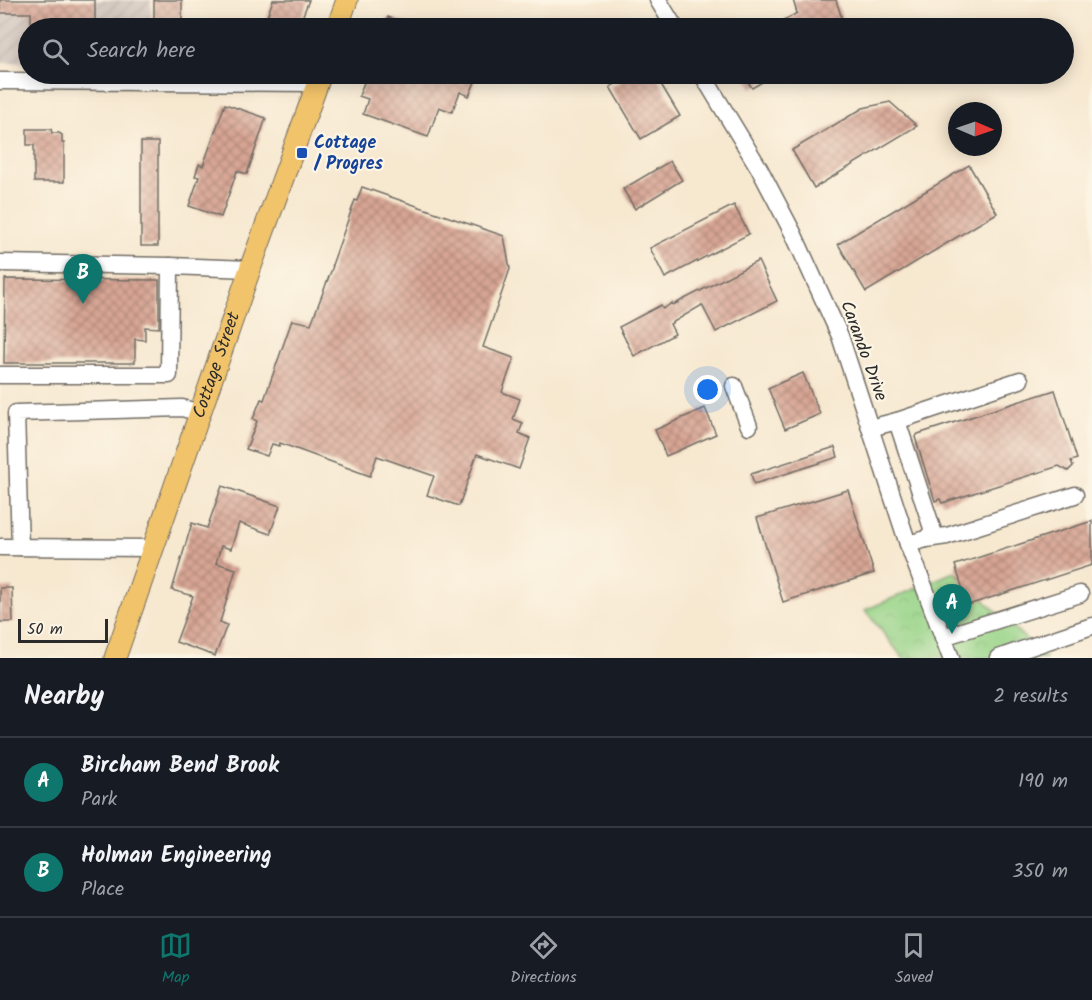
<!DOCTYPE html>
<style>
:root{--surface:#171b24;--page:#242831;--text:#f1f3f6;--muted:#9ea1a6;--line:#363941;--accent:#0f766e}
body{margin:0;font-family:Kalam,sans-serif;background:var(--page);color:var(--text)}
.compass{position:absolute;left:948px;top:102px;width:54px;height:54px;border-radius:50%;background:var(--surface);box-shadow:0 3px 15px #0003;rotate:92deg}
.scale{position:absolute;left:18px;bottom:15px;width:90px;box-sizing:border-box;padding-left:6px;border:3px solid #2b2b2b;border-top:0;font-size:16px;line-height:21px;white-space:nowrap;color:#2b2b2b;-webkit-text-stroke:4px #fcf5e5;paint-order:stroke}
.you{position:absolute;left:708px;top:390px;width:21px;height:21px;margin:-15px;border:4px solid #fff;border-radius:50%;background:#1a73e8;box-shadow:0 0 0 9px #1a73e833}
.badge{display:grid;place-items:center;width:39px;height:39px;border-radius:50%;background:var(--accent);color:#fff;font-size:20px;font-weight:700}
.pin{position:absolute;translate:-50% -50px;filter:drop-shadow(0 2px 3px #0008)}
.pin::after{content:'';position:absolute;top:32px;width:21px;height:18px;background:inherit;clip-path:polygon(0 0,100% 0,50% 100%)}
.list{margin:0;padding:0;list-style:none}
h2{display:flex;justify-content:space-between;align-items:center;height:78px;margin:0;padding:0 24px;font-size:26px}
h2 small{font-size:20px;font-weight:400;color:var(--muted)}
.list li{display:grid;grid-template-columns:39px 1fr auto;gap:18px;align-items:center;box-sizing:border-box;height:90px;padding:0 24px;border-top:2px solid var(--line)}
.list b{display:block;font-size:22px;white-space:nowrap}
.list p{margin:0;font-size:20px;white-space:nowrap;color:var(--muted)}
.list em{font-size:20px;font-style:normal;color:var(--muted)}
.icon{flex:none;width:33px;height:33px;fill:none;stroke:currentColor;stroke-width:2;stroke-linecap:round;stroke-linejoin:round}
.map{position:relative;flex:none;width:1092px;height:658px;overflow:hidden}
.search{position:absolute;background:var(--surface);box-shadow:0 3px 15px #0003;left:18px;right:18px;top:18px;height:66px;display:flex;align-items:center;gap:15px;box-sizing:border-box;padding:0 21px;border-radius:33px;color:var(--muted);font-size:22px}
.sheet{height:258px;background:var(--surface)}
nav{display:flex;justify-content:space-around;align-items:center;box-sizing:border-box;height:84px;border-top:2px solid var(--line);background:var(--surface);font-size:16px;color:var(--muted)}
nav a{display:grid;justify-items:center;gap:3px}
nav .on{color:var(--accent)}
.map>svg:first-child{display:block}
</style>
<div class="map">
<svg width="1092" height="658" viewBox="0 0 1092 658">
<defs>
<pattern id="industrial-furrows" width="10" height="10" patternUnits="userSpaceOnUse" patternTransform="scale(1.5)"><rect width="10" height="10" fill="#cec1ba"/><path d="M-1 1l2-2M0 10L10 0M9 11l2-2" fill="none" stroke="#b1a6a0"/></pattern>
<pattern id="park-crowns" width="20" height="18" patternUnits="userSpaceOnUse" patternTransform="scale(1.5)"><rect width="20" height="18" fill="#98d489"/><path d="M2 6a3 3 0 1 1 6 0M12 15a3 3 0 1 1 6 0" fill="none" stroke="#83b676"/></pattern>
<pattern id="building-cross-hatch" width="8" height="8" patternUnits="userSpaceOnUse" patternTransform="scale(1.5)"><rect width="8" height="8" fill="#d8a594"/><path d="M0 0l8 8M0 8l8-8" fill="none" stroke="#af8779"/></pattern>
</defs>
<rect width="100%" height="100%" fill="#fcf5e5"/>
<filter id="ink" filterUnits="userSpaceOnUse"><feTurbulence type="fractalNoise" baseFrequency=".0167" numOctaves="2"/><feDisplacementMap in="SourceGraphic" scale="12" xChannelSelector="R" yChannelSelector="G"/><feConvolveMatrix kernelMatrix="1 2 1 2 8 2 1 2 1" color-interpolation-filters="sRGB"/></filter>
<filter id="wash" filterUnits="userSpaceOnUse"><feTurbulence type="fractalNoise" baseFrequency=".008" numOctaves="4" result="noise"/><feDisplacementMap in="SourceGraphic" scale="24" xChannelSelector="R" yChannelSelector="G"/><feGaussianBlur stdDeviation="1.35" result="paint"/><feColorMatrix in="noise" values="0 0 0 0 0 0 0 0 0 0 0 0 0 0 0 0 0 1.4 0 .05"/><feComposite in="paint" operator="in"/></filter>
<g filter="url(#wash)">
<rect width="100%" height="100%" fill="#f7e8d0"/>
<polygon fill="url(#industrial-furrows)" points="0,0 151,0 151,28 28,28 28,63 0,63"/>
<polygon fill="url(#park-crowns)" stroke="#62805a" stroke-width="1.5" points="954,572 1046,658 903,658 865,610"/>
<g id="blocks">
<g fill="url(#building-cross-hatch)">
<polygon points="0,0 95,0 95,28 31,28 31,13 0,13"/>
<rect x="154" y="0" width="28" height="28"/>
<polygon points="273,0 309,0 298,28 275,28 264,25"/>
<polygon points="793,0 836,0 845,28 772,28 797,13"/>
<polygon points="388,17 417,27 417,28 383,28"/>
<polygon points="367,74 459,74 475,82 469,96 460,92 452,112 439,107 428,137 363,114 368,99 359,96"/>
<polygon points="632,74 655,74 680,116 641,139 610,87"/>
<polygon points="743,74 776,74 752,88"/>
<polygon points="890,102 917,126 814,188 792,150 863,108"/>
<polygon points="225,104 266,118 247,174 237,171 221,217 189,206 199,177 195,176 199,164 203,166"/>
<polygon points="27,129 51,129 52,133 59,133 62,135 62,143 64,143 64,182 34,182 34,145 27,145"/>
<rect x="141" y="142" width="17" height="104"/>
<polygon points="670,161 682,180 635,209 623,189"/>
<polygon points="969,165 997,213 866,292 838,244"/>
<polygon points="362,187 504,236 510,269 483,347 514,358 502,392 520,399 513,419 523,423 519,433 530,438 519,469 477,454 459,506 427,495 434,476 377,456 370,476 280,443 279,446 272,444 267,456 246,449 257,421 253,419 261,399 264,400 292,320 311,324 333,266 332,265 355,200 357,201"/>
<polygon points="734,205 749,234 665,278 650,248"/>
<polygon points="758,261 777,301 716,332 702,305 670,324 675,334 634,356 619,327 661,305 663,309 672,303 673,305"/>
<polygon points="5,279 159,280 159,328 145,327 145,340 135,339 135,362 129,363 4,363"/>
<polygon points="803,373 820,414 785,429 768,388"/>
<polygon points="1055,390 1077,459 1071,461 1073,466 1068,471 1059,466 942,503 940,499 935,501 915,437 918,434"/>
<polygon points="705,408 716,434 666,456 655,430"/>
<polygon points="835,447 838,457 754,484 751,474"/>
<polygon points="222,486 280,506 270,534 239,523 231,549 221,546 216,563 236,569 220,622 227,625 215,656 176,642 193,596 172,590 192,523 207,528"/>
<polygon points="848,490 874,573 783,602 757,518"/>
<polygon points="1092,521 1092,565 968,605 955,565"/>
<polygon points="0,588 12,588 13,622 0,622"/>
</g>
</g>
</g>
<g filter="url(#ink)">
<use href="#blocks" fill-opacity="0" stroke="#726d65" stroke-width="1.5"/>
<g fill="none" stroke-linecap="round" stroke-linejoin="round">
<g stroke="#726d65" stroke-width="19">
<g id="minor">
<polyline points="658,0 675,28"/>
<polyline points="702,74 759,168 793,233 840,336 908,544 951,658"/>
<polyline points="0,81 318,83"/>
<polyline points="0,263 170,266 250,269"/>
<polyline points="0,375 169,375 170,266"/>
<polyline points="734,386 749,426"/>
<polyline points="897,421 1020,380"/>
<polyline points="870,428 897,421 933,531 926,539 908,544"/>
<polyline points="926,539 947,536 1075,495"/>
<polyline points="0,547 154,548"/>
<polyline points="20,547 16,413 182,408 201,413"/>
<polyline points="943,637 1080,594"/>
<polyline points="998,658 1092,626"/>
</g>
</g>
<g stroke="#726d65" stroke-width="23">
<g id="major">
<polyline points="337,28 347,0"/>
<path id="s1" d="M115 658 250 269 321 74"/>
</g>
</g>
<use href="#minor" stroke="#fff" stroke-width="16"/>
<use href="#major" stroke="#f1c36a" stroke-width="21"/>
</g>
</g>
<rect fill="#1a4fb4" stroke="#fcf5e5" stroke-width="2" x="296" y="147" width="12" height="12" rx="3"/>
<g text-anchor="middle" dominant-baseline="central" stroke-width="4.5" stroke-linejoin="round" paint-order="stroke">
<g font-size="18" font-weight="bold" fill="#164399" stroke="#fcf5e5" text-anchor="start">
<text x="314" y="143">Cottage<tspan x="314" dy="21">/ Progres</tspan></text>
</g>
<g font-size="18" fill="#2b2b2b" stroke="#fcf5e5">
<text transform="translate(863 351) rotate(70)">Carando Drive</text>
<text stroke="none"><textPath href="#s1" startOffset="310">Cottage Street</textPath></text>
</g>
</g>
</svg>
<svg class="compass" viewBox="-18 -18 36 36"><path d="M0-13l5 13h-10z" fill="#e53935"/><path d="M0 13l5-13h-10z" fill="#9ea1a6"/></svg>
<div class="scale">50 m</div>
<div class="you"></div>
<div class="pin badge" style="left:952px;top:634px">A</div>
<div class="pin badge" style="left:83px;top:304px">B</div>
<div class="search"><svg class="icon" aria-label="search" viewBox="0 0 24 24"><circle cx="10" cy="10" r="6"/><path d="M15 15l6 6"/></svg>Search here</div>
</div>
<section class="sheet">
<h2>Nearby<small>2 results</small></h2>
<ul class="list">
<li><span class="badge">A</span><div><b>Bircham Bend Brook</b><p>Park</p></div><em>190 m</em></li>
<li><span class="badge">B</span><div><b>Holman Engineering</b><p>Place</p></div><em>350 m</em></li>
</ul>
</section>
<nav>
<a class="on"><svg class="icon" aria-label="map" viewBox="0 0 24 24"><path d="M3 6l6-2 6 2 6-2v14l-6 2-6-2-6 2zM9 4v14M15 6v14"/></svg>Map</a>
<a><svg class="icon" aria-label="directions" viewBox="0 0 24 24"><path d="M12 3l9 9-9 9-9-9zM9 14v-3h6M13 9l2 2-2 2"/></svg>Directions</a>
<a><svg class="icon" aria-label="saved" viewBox="0 0 24 24"><path d="M7 4h10v16l-5-4-5 4z"/></svg>Saved</a>
</nav>
